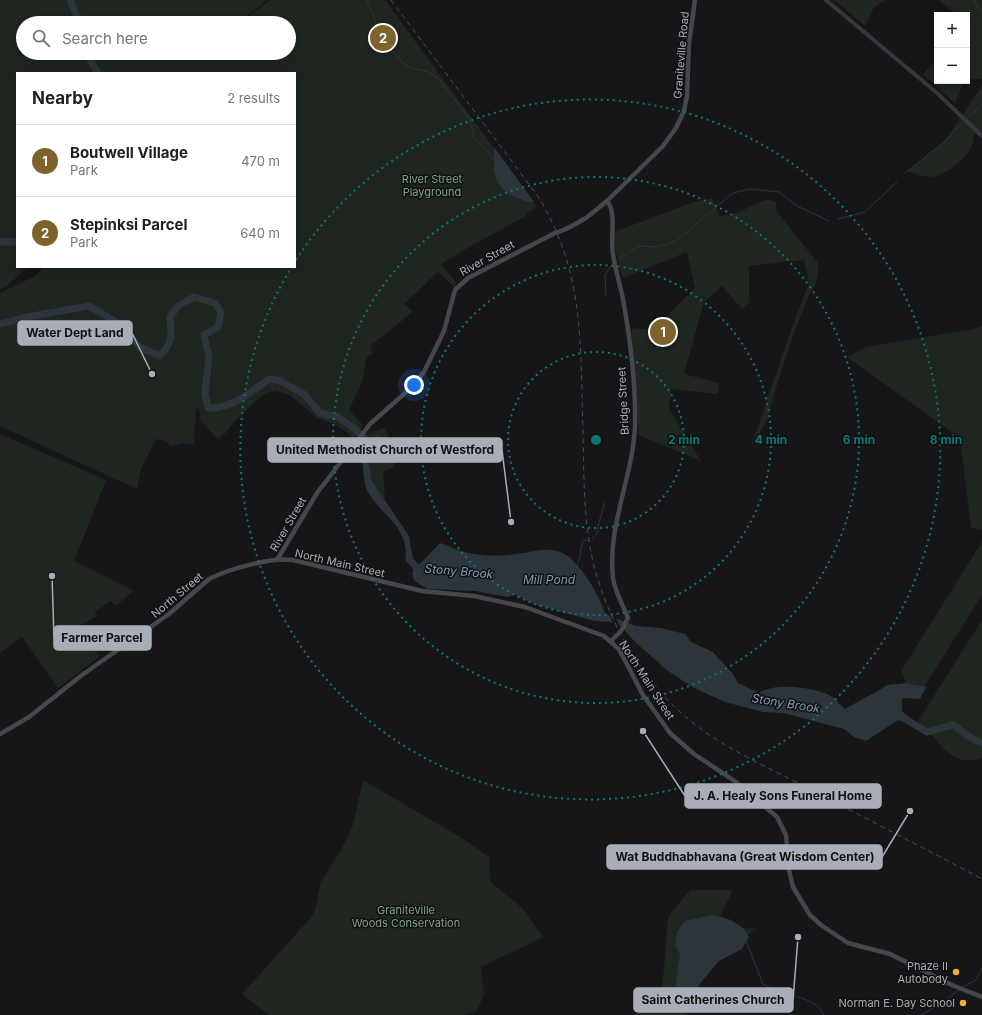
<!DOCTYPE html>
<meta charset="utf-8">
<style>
:root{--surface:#fff;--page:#f6f6f6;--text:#202124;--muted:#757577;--line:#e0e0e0;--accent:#7e622b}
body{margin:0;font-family:Inter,sans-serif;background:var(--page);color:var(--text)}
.controls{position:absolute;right:12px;top:12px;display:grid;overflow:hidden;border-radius:0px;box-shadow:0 2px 10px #0003}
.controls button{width:36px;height:36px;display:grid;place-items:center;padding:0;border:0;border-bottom:1px solid var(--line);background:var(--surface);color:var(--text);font:20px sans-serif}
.you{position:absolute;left:414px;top:385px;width:14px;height:14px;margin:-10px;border:3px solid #fff;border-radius:50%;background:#1a73e8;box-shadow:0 0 0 6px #1a73e833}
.badge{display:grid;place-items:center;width:26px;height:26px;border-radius:50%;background:var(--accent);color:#fff;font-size:13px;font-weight:700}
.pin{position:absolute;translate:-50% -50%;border:2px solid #fff;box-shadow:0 1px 4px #0006}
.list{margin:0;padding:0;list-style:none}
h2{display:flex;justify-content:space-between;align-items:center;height:52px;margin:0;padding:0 16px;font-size:17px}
h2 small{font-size:13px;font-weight:400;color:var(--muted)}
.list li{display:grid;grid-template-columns:26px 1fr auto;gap:12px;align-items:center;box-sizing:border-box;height:72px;padding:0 16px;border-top:1px solid var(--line)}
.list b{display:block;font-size:15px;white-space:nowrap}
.list p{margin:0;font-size:13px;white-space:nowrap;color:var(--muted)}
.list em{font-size:13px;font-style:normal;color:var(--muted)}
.icon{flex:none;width:22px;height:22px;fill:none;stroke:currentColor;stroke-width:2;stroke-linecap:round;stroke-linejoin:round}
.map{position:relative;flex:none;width:982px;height:1015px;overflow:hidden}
.search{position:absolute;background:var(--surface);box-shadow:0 2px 10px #0003;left:16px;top:16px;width:280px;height:44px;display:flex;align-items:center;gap:10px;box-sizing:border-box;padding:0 14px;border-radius:22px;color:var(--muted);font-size:15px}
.panel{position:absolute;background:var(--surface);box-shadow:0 2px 10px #0003;left:16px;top:72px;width:280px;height:196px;border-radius:0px}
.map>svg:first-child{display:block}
</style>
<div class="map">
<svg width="982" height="1015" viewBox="0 0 982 1015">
<rect width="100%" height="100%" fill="#161618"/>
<g fill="#1e261f">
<path d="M0 0H267L238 23H23V53H289V23H239L270 0H385L537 207 525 214 526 216 471 246 441 264 457 283 454 287 438 272 404 304 413 312 370 346 373 353 366 358 363 380 349 410 363 425 355 439 335 424 317 418 290 395 277 391 269 392 260 397 233 423 224 435 223 434 218 439 200 420V411L196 406 194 445 181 443 170 447 167 441 156 439 141 469 137 489 0 426V293L35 276 44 267H295V73H17V267H29C18 273 11 285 0 290Z"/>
<polygon points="835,0 886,0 874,7 865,26"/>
<polygon points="939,0 982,0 982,79 967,79 967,27 968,25 967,15 957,15"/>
<polygon points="937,59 937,81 964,81 955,103 923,74"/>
<path d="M982 86V132L979 130 973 136C977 152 944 178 929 177 922 177 914 173 907 171L944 142Z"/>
<path d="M709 199H712L720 216C726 215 733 214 739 212 751 208 764 194 777 203L776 208 778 213 818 263V275L816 284 809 295 795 330 776 388 768 419 751 447 792 327 809 283 804 260 749 266V302L742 309 722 286 704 302 684 374 719 383 717 394 671 389 669 409 701 461 639 435 631 328 653 330 695 288 687 252 622 278 615 247 614 232 691 203Z"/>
<polygon points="982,326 982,530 971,528 960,438 847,357 866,347 973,329"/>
<path d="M384 428C392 442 398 451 394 467L383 472 385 501C381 495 376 489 373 483 368 473 366 449 371 439H368L365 434Z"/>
<polygon points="0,434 106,480 74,561 134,591 117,605 110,601 94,613 97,616 78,627 99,657 58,688 22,637 0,653"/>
<polygon points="982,542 982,595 924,687 906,683 901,671"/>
<path d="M982 620V758C955 768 942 746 927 729L920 731 913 729Z"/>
<polygon points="363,780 462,838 489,857 491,882 522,908 543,937 481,967 484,995 476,1012 462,1015 269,1015 242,994 314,914 321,882 342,848 353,825"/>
<path d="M690 890H733L716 925 757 929 713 955 687 1015H633C647 1010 654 1005 662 992L668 917Z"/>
</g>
<g fill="#2c353c">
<path d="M494 147 534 202C526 202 521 199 513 196 491 185 494 169 494 147Z"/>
<path d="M365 434 368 439H371L378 435 381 438V443L369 445 368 458 372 481 409 536 413 561 410 564 406 559C408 527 385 518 369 494 363 485 364 472 362 461 361 453 361 442 365 434Z"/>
<path d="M440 543C451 547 464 553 475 554 486 556 498 556 509 555 541 552 558 539 582 571 592 584 600 598 605 614L636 626 660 628 685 634 691 642 713 652 733 674 738 683 759 693C774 682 815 687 831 696 836 699 840 705 845 709L888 685 906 683 926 687 920 699 902 698V711L912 719 909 723 898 720 866 741 854 737 844 729 783 713 763 712 725 702 694 688 668 671 635 642 621 626 610 622 594 621 534 604 514 594 508 597 475 591 428 589 419 584 414 580 412 572Z"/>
<path d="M711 915C724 916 743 923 749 937L742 949 719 961 697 987 686 997 674 995 680 954 675 946 677 932 685 921Z"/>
</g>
<polygon fill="#161618" points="609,614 615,616 621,628 614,626"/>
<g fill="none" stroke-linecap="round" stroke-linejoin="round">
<g stroke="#2c353c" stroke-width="1">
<polyline points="367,0 382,38 406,66 428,72 438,78 469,118 474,137 494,160"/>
<polyline points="974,0 977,7 982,10"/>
<polyline points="968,118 982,105"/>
<polyline points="905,173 944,142 962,123"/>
<polyline points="838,219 865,212 897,182"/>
<polyline points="617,260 639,246 657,247 676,241 733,193 750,189 779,192 797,206 829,221"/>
<polyline points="606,296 605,275 612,265"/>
<path d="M592 539 597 534C597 523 603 514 604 503"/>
<path d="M577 565C581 557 580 549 583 541L587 540"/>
<path d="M746 941 763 984C769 987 774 990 780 992 796 998 816 998 824 1015"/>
<polyline points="963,987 976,980 982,968"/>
<polyline points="921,1015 939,1005 959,990"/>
</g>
<g stroke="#2c353c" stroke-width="7">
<polyline points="70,0 80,23"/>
<polyline points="86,53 98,73"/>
<polyline points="0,242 17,242"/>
<path d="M0 324 27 317 89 306 118 323 141 348 160 356C172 345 172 333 170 317L178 306 194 297 215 303 221 312 218 327 204 335 209 357 205 394 208 408C229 410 253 391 269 379L278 380 304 394 320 413 338 417 354 428 365 439"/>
<polyline points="409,555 409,559 416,567 425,568"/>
<polyline points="902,717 927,732 953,725 971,738 982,743"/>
</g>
<polyline stroke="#37383d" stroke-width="4" points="826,0 937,93 982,136"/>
<g stroke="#45474d" stroke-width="4.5">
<path d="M607 201C617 212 610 239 613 254 615 269 620 284 623 299 630 338 636 386 635 426 633 477 607 526 613 578 615 592 623 605 628 618L621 631 611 641"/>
<polyline points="566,229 586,218 607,201 663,146 676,128 684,111 687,96 689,43 695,0"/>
<polyline points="277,560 317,493 370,424 412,387 424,372 444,331 455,290 468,278 553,234"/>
<path d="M0 734 29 717 82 675 169 614 209 579C229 569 271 557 293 560L422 591 474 596 525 607 604 636 619 649 643 695 670 733 694 754 736 782 777 817 786 835 789 870 793 887 810 915 821 925 848 943 890 954 954 986 982 997"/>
</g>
<path stroke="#4a4c52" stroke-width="1" stroke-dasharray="5 4" stroke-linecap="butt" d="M391 0 537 195C585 271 580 343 583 430 584 479 583 530 597 577 617 641 655 699 711 736 743 757 779 773 814 791 870 821 926 849 982 879"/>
<polyline stroke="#45474d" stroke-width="4.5" points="553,234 566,229"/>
</g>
<g fill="none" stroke="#0f766e" stroke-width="2" stroke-dasharray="2 4">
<circle cx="596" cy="440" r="88"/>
<circle cx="596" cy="440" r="175"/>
<circle cx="596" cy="440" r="263"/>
<path d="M296 260A350 350 0 1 1 291 268"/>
</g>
<g fill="#f2b134" stroke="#111113" stroke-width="1.5">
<circle cx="956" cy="972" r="4"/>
<circle cx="963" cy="1003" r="4"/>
</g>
<g text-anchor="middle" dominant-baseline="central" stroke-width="3" stroke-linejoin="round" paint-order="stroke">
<g font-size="11" fill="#a8adb8" stroke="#111113">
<text transform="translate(681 55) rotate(-85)">Graniteville Road</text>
<text transform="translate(487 258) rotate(-29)">River Street</text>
<text transform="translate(623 401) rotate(-93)">Bridge Street</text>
<text transform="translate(288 524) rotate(-60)">River Street</text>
<text transform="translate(340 563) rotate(13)">North Main Street</text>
<text transform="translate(177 595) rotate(-40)">North Street</text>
<text transform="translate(647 680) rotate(57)">North Main Street</text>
</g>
<g font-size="11" fill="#7fa381" stroke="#111113">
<text x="432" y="179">River Street<tspan x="432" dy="13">Playground</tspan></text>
<text x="406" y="910">Graniteville<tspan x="406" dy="13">Woods Conservation</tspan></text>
</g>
<g font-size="11" fill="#a8adb8" stroke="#111113" text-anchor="end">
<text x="948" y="966">Phaze II<tspan x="948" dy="13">Autobody</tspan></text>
<text x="955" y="1003">Norman E. Day School</text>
</g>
<g font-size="12" font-style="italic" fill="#7f9bb3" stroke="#111113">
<text transform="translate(459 571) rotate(5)">Stony Brook</text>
<text x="549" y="579">Mill Pond</text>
<text transform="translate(786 703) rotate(9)">Stony Brook</text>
</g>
</g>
<circle cx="596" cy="440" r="6" fill="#0f766e" stroke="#111113" stroke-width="2"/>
<g font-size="12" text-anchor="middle" font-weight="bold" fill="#0f766e" stroke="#111113" stroke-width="3" stroke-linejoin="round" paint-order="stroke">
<text x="684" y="444">2 min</text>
<text x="771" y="444">4 min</text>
<text x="859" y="444">6 min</text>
<text x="946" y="444">8 min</text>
</g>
<path fill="none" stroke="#a8adb8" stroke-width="1.5" d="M152 374L132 333M511 522L502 450M52 576L54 638M643 731L685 796M910 811L882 857M798 937L793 1000"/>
<g fill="#a8adb8" stroke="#111113" stroke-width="1.5">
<circle cx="152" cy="374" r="4"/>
<circle cx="511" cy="522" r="4"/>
<circle cx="52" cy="576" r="4"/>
<circle cx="643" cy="731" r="4"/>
<circle cx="910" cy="811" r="4"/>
<circle cx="798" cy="937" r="4"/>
</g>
<g fill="#a8adb8" stroke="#a8adb8" stroke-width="1.5">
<rect x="18" y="321" width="114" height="24" rx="4"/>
<rect x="268" y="438" width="234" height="24" rx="4"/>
<rect x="54" y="626" width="97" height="24" rx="4"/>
<rect x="685" y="784" width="196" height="24" rx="4"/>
<rect x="607" y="845" width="275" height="24" rx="4"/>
<rect x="634" y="988" width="159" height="24" rx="4"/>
</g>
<g font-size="12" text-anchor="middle" font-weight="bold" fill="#111">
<text x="75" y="337">Water Dept Land</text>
<text x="385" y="454">United Methodist Church of Westford</text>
<text x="102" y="642">Farmer Parcel</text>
<text x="783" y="800">J. A. Healy Sons Funeral Home</text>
<text x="745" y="861">Wat Buddhabhavana (Great Wisdom Center)</text>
<text x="713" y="1004">Saint Catherines Church</text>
</g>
</svg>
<div class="controls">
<button>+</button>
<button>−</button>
</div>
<div class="you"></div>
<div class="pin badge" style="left:663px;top:332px">1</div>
<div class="pin badge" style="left:383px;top:38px">2</div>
<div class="search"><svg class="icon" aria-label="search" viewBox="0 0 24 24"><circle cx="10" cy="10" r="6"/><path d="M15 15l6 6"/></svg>Search here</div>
<section class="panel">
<h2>Nearby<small>2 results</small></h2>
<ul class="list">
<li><span class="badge">1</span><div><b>Boutwell Village</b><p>Park</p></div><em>470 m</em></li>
<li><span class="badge">2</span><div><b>Stepinksi Parcel</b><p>Park</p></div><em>640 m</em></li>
</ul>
</section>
</div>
